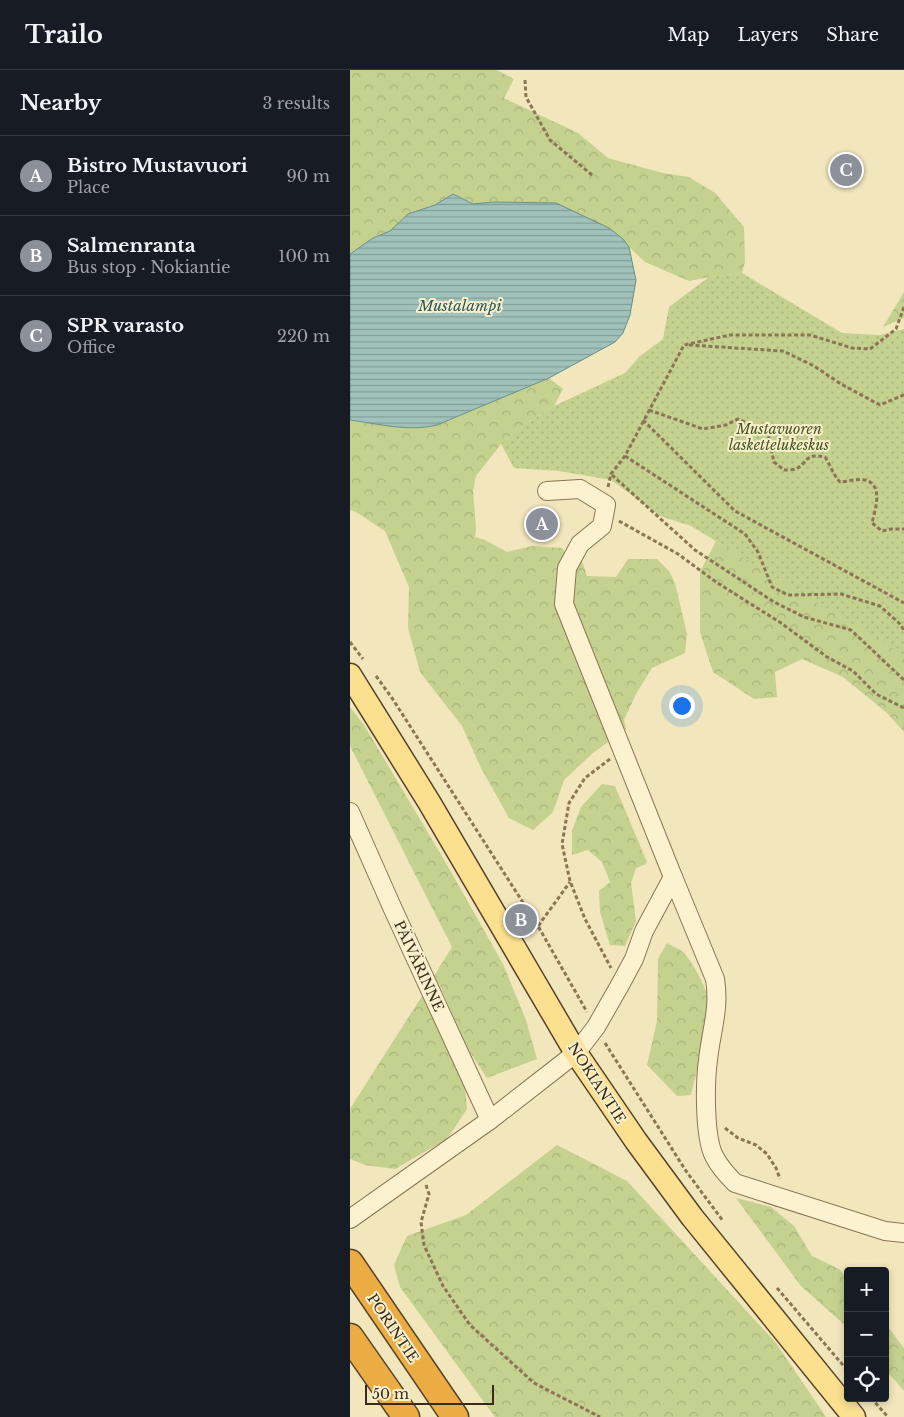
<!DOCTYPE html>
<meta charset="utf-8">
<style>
:root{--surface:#171b24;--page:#20242c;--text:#f1f3f6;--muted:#9ea1a6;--line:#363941;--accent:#8c9099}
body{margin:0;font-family:"Libre Baskerville",serif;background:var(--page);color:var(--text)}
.controls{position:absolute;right:15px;bottom:15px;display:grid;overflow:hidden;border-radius:5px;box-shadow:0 2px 8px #0003}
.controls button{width:45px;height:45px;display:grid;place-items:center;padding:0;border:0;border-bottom:1px solid var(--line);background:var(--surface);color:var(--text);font:25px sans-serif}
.scale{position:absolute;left:15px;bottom:12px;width:129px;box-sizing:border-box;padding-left:5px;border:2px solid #392b1a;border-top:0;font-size:14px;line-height:18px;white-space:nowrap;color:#392b1a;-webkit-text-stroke:4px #f9efcc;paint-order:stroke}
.you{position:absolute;left:331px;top:635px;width:18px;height:18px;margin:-12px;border:4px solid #fff;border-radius:50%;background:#1a73e8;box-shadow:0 0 0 8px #1a73e833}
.badge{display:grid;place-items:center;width:32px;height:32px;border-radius:50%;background:var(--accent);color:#fff;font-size:16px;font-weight:700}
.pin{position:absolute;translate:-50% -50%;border:2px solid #fff;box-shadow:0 1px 5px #0006}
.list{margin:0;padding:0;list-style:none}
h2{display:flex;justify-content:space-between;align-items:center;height:65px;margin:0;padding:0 20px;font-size:21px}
h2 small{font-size:16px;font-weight:400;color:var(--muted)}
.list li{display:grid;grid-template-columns:32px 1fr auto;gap:15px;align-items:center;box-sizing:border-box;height:80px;padding:0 20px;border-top:1px solid var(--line)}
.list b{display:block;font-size:19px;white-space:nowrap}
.list p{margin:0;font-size:16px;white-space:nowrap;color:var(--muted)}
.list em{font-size:16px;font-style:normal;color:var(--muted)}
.icon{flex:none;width:28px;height:28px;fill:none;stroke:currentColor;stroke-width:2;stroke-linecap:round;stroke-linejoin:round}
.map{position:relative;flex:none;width:554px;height:1347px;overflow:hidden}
header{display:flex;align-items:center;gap:30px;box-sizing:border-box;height:70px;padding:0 25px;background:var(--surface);border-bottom:1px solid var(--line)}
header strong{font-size:24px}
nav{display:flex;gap:28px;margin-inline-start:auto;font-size:18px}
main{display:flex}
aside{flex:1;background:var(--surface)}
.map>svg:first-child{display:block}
</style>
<header>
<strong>Trailo</strong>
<nav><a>Map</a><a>Layers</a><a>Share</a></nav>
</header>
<main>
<aside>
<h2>Nearby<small>3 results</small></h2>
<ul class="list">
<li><span class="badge">A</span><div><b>Bistro Mustavuori</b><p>Place</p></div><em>90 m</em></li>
<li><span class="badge">B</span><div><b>Salmenranta</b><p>Bus stop · Nokiantie</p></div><em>100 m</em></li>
<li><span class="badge">C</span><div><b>SPR varasto</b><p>Office</p></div><em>220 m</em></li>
</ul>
</aside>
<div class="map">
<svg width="554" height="1347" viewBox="0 0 554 1347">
<defs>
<pattern id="forest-crowns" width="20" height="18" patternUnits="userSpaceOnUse" patternTransform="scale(1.25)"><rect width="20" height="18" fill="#c4d18f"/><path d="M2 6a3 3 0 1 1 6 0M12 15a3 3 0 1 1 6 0" fill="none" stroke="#a9b47b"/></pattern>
<pattern id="park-dots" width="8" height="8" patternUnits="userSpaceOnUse" patternTransform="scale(1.25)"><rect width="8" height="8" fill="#c4d18f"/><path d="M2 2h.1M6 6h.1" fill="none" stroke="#a9b47b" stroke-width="1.8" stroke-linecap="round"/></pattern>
<pattern id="water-rules" width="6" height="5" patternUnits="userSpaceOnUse" patternTransform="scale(1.25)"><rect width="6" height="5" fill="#a0c2bb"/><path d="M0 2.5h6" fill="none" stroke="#839e97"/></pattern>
</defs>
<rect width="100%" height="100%" fill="#f2e6bc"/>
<g fill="url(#forest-crowns)">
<polygon points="0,0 147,0 164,9 154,28 228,63 258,88 313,103 339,107 365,123 394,157 395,192 392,203 359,207 339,211 295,192 279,177 273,169 163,133 143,132 123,134 103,124 85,135 58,144 40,161 23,168 0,184"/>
<polygon points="554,222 554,248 533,257"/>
<path d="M199 308 213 319 204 336 173 355 151 374 126 406 123 421 126 459 125 467 135 470 157 482 182 476 212 478 218 487 232 491 237 506 266 507 278 489H307L319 501 325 513 337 564 335 583 302 598 286 624 274 650 276 659 243 683 214 710 203 742 183 760 159 748 131 698 112 656 70 602 58 558 59 517 35 461 6 442 0 440V350C33 355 62 362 95 352Z"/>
<polygon points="366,471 554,584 554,662 537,643 493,607 452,589 425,602 427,627 404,629 363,602 350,562 350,502"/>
<polygon points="0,637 14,655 93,788 153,894 176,950 187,989 137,1008 118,979 90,916 84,906 102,877 0,676"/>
<polygon points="252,714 265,716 297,792 296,794 286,798 281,813 286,851 275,876 260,875 250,842 249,821 260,812 252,792 238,780 222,785 222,761 231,737"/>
<path d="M317 873C322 876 330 879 334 883 343 893 356 917 359 931 362 952 346 1002 341 1025L327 1026 297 995 307 951 308 889Z"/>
<polygon points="72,926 114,1006 117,1039 97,1069 45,1099 15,1095 0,1089 0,1039"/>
<polygon points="207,1075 277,1111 426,1273 476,1347 145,1347 50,1217 44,1195 57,1166 116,1145"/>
<polygon points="386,1128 421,1137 444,1156 462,1186 489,1199 498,1209 498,1258 451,1216"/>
<polygon points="535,1253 554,1278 554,1321 535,1299"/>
</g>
<polygon fill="url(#park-dots)" points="392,203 492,263 530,265 554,259 554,585 341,456 310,446 261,410 209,401 164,398 151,374 173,355 204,336 275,303 290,286 313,269 319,237 359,207"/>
<path fill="url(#water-rules)" stroke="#679189" d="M103 124 123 134 143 132 206 133 259 158 273 169 279 177 286 210 280 245 273 263 265 272 199 308 87 355C59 362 29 354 0 350V184L23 168 40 161 58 144 85 135Z"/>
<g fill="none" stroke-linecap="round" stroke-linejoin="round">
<g stroke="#8b7554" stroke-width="20">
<g id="minor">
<polyline points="0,742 42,837 140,1050"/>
<path d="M323 807 365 909C370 939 361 961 358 990 355 1012 354 1066 364 1086 369 1096 377 1105 385 1113L535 1161 554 1163"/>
<polyline points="0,1149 140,1050 226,983 246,957 270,915 284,889 294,861 323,807 214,534 217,498 230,474 252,456 256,435 230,419 197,421"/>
</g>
</g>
<g stroke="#584229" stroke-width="25">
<polyline id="major" points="0,605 79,732 226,983 286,1071 342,1147 504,1347"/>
</g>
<g stroke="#584229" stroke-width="29">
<g id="highway">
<polyline points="0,1193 105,1347"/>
<polyline points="0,1267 56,1347"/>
</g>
</g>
<g stroke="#8b7554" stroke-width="3" stroke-dasharray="4 2.5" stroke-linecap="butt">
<polyline points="175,10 176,27 200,70 242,105"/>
<polyline points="339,275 433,281 464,296 491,314 530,335 554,325"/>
<path d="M299 340 353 359 376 355 388 349 403 356 418 364 424 392 434 400C437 400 443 400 446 399 459 392 454 383 475 387 481 396 483 405 490 412 497 412 508 408 515 410 534 415 525 439 522 453L532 461 541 459H554"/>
<polyline points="293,350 385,441 554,533"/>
<polyline points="275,386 395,464 408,482 422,517 438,525 491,524 530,536 549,553 554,560"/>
<polyline points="262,405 345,480 424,532 454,547 501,560 554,610"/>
<polyline points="258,417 261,404 275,386 334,275 380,265 460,265 502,278 520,279 546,259 554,237"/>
<polyline points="269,451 328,484 366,512 431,553 477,587 503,601 526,624 554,638"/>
<polyline points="0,572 13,589"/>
<polyline points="26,606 42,628 188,856 237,942"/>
<polyline points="260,689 235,708 219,733 212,774 220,811 235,849 261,898"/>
<polyline points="179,865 188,856 220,812"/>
<polyline points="255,973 336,1101 373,1151"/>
<polyline points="375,1058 388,1068 406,1075 417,1084 426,1098 430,1109"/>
<polyline points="76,1115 79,1124 71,1152 74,1175 93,1216 120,1255 184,1313 250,1347"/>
<polyline points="427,1218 498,1301"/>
<polyline points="521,1328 538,1347"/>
</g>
<use href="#minor" stroke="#fcf2d0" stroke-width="18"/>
<use href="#major" stroke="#fae08f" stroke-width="22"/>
<use href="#highway" stroke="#ebad43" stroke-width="26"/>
</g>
<g text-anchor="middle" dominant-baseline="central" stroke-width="4" stroke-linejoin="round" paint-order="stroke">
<g font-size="14" font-style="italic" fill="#45571f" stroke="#f9efcc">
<text x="429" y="359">Mustavuoren<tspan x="429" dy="16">laskettelukeskus</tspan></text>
</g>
<g font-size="14" fill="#392b1a" stroke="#f9efcc">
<text transform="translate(69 896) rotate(65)">PÄIVÄRINNE</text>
<text transform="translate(247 1013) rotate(57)">NOKIANTIE</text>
<text transform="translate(43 1258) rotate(56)">PORINTIE</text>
</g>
<g font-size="15" font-style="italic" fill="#285a5a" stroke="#f9efcc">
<text x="110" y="235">Mustalampi</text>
</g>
</g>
</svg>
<div class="controls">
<button>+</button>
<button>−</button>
<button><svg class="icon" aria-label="locate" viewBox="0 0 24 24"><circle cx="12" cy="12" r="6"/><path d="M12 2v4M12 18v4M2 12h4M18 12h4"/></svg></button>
</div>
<div class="scale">50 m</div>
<div class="you"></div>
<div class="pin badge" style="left:192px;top:454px">A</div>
<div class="pin badge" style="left:171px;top:850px">B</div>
<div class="pin badge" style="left:496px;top:100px">C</div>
</div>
</main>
